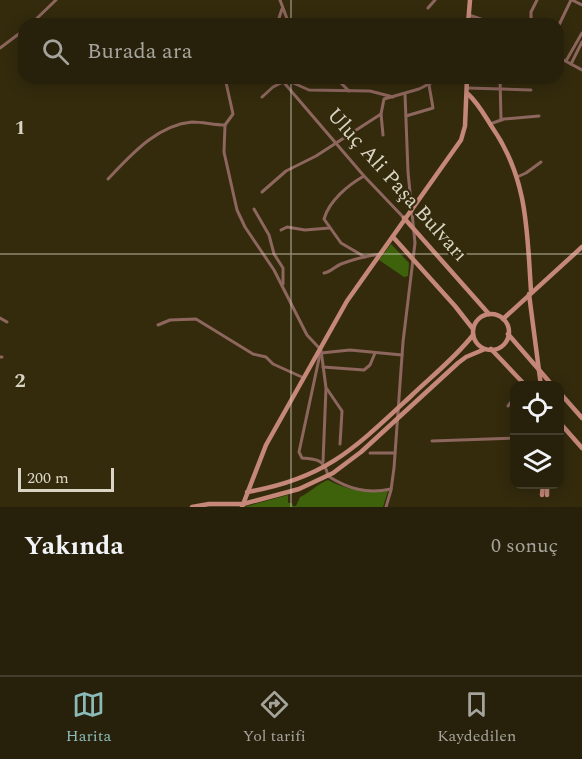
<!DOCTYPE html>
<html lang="tr">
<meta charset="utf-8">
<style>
:root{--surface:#27200a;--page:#2f2813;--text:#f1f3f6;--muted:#a4a39c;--line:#433e2b;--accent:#8bbbb9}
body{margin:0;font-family:Spectral,serif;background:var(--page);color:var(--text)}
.controls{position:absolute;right:18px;bottom:18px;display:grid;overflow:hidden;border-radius:12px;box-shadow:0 3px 15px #0003}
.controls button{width:54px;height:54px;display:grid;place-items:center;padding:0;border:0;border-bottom:2px solid var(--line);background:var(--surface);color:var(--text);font:30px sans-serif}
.scale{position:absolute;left:18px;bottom:15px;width:96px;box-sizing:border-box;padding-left:6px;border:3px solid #d9d4c3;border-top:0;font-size:16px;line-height:21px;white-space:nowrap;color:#d9d4c3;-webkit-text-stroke:4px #342b0d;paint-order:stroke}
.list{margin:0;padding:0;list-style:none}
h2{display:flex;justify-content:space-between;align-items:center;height:78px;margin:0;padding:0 24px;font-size:26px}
h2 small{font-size:20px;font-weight:400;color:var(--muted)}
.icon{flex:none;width:33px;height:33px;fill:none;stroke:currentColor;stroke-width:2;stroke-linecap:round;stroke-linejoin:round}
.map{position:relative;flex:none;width:582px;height:507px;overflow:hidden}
.search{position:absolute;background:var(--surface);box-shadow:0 3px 15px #0003;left:18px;right:18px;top:18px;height:66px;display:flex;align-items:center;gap:15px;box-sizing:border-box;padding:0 21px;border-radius:18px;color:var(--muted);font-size:22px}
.sheet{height:168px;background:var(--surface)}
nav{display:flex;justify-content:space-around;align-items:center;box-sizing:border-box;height:84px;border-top:2px solid var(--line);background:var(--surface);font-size:16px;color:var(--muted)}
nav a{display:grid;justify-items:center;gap:3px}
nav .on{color:var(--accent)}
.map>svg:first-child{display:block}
</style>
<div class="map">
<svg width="582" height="507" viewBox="0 0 582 507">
<rect width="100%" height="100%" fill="#342b0d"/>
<g fill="#3e610b">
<polygon points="391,244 409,263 408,276 404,277 379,260"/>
<path d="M328 480C351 492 363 491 388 491L383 507H244L288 495V503H292L293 506H296L300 497C311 492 317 484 328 480Z"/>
</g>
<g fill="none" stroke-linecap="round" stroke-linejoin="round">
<g stroke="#8d665d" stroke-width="3">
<polyline points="280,0 289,24"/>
<polyline points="572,0 582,5"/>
<polyline points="428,8 435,0"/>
<polyline points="469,15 495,24"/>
<polyline points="31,24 56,0"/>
<polyline points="277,24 282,9"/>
<polyline points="444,24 451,20 468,20"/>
<polyline points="531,24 531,12 537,0"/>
<polyline points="558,27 571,0"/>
<polyline points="0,48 24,30"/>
<polyline points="558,57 582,70"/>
<polyline points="566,61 582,33"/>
<polyline points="571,64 582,42"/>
<polyline points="225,78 233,114 225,125 224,152 237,210 245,227 274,270 307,335 321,350 326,388 323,462"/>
<polyline points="280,78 364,176 404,218"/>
<polyline points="282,78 309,90 370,91 393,97"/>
<polyline points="336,78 349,91"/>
<polyline points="500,78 501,120"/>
<polyline points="467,88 531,90"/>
<polyline points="262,97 273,87 283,82"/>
<polyline points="381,114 383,135"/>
<polyline points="406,116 433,108 429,85"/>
<polyline points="490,124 504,119 539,116"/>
<path d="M364 176C348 185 329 201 324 219L341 243 365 257"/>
<polyline points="517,177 526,173 541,162"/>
<path d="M108 179C131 155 157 125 192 122 203 122 214 125 225 125"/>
<polyline points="262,192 286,171 316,156 381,114 384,99 419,89 441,78"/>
<polyline points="254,209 269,235 274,254 283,268 283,284"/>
<polyline points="281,230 287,227 305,230 329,228"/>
<path d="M324 273C331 272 334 267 341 264 354 259 367 256 380 254"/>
<polyline points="0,318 7,322"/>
<polyline points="158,325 170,320 196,319 253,354 266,357 273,364 304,378"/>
<polyline points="321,353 350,350 402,355"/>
<path d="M320 354 299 452 302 458C317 459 325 460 328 476 348 489 367 494 391 489"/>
<polyline points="0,357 2,357"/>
<polyline points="323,367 364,370 370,365 375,353"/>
<polyline points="327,389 342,411 340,444"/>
<polyline points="508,406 514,398"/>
<polyline points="432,441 514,438"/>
<polyline points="370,453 395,453"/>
<polyline points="386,507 391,490 394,468 403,342 415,243 408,172 405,94"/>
</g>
<g stroke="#c58778" stroke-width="4.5">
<polyline points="468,24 470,0"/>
<path d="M468 94C478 103 485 116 492 127 528 179 527 231 531 291"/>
<polyline points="404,218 489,314"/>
<polyline points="393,237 455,306 473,329"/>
<polyline points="529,294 541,386"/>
<circle cx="491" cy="332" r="18"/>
<polyline points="503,319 582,247"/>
<polyline points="508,334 553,386"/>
<polyline points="491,349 526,386"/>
<polyline points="560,393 582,418"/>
<polyline points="560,423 582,448"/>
<polyline points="547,484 547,495"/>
<path d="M247 492C325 479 355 448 411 396 432 376 455 358 473 335"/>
<polyline points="542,495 543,484"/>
<polyline points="192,507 209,504 243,504 299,489 333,473 361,452 458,363 466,357 485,349"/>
<polyline points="242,507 266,445 347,301 461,140 465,126 467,78"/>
</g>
</g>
<path fill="none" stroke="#d9d4c3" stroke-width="1.5" stroke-opacity="0.55" d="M291 0V24M291 78V507M0 254H582"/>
<g text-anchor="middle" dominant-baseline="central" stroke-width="4.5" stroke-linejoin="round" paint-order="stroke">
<g font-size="21" fill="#d9d4c3" stroke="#342b0d">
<text transform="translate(397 185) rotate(48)">Uluç Ali Paşa Bulvarı</text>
</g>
</g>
<g font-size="20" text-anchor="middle" font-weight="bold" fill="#d9d4c3" stroke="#342b0d" stroke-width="4.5" stroke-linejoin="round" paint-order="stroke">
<text x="20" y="134">1</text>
<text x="20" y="387">2</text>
</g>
</svg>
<div class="controls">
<button><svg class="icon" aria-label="locate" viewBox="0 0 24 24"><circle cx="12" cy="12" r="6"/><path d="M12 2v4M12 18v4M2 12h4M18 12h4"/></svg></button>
<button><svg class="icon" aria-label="layers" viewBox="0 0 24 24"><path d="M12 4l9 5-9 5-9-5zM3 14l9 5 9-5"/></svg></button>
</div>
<div class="scale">200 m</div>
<div class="search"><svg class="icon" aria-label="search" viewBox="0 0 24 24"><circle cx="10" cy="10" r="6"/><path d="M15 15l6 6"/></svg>Burada ara</div>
</div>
<section class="sheet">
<h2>Yakında<small>0 sonuç</small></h2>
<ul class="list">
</ul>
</section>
<nav>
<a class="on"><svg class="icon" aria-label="map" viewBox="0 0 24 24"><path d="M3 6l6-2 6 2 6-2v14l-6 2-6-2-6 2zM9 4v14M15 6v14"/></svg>Harita</a>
<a><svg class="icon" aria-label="directions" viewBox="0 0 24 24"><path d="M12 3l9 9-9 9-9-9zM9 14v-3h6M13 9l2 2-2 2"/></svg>Yol tarifi</a>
<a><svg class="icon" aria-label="saved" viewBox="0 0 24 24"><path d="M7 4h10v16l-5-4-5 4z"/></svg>Kaydedilen</a>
</nav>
